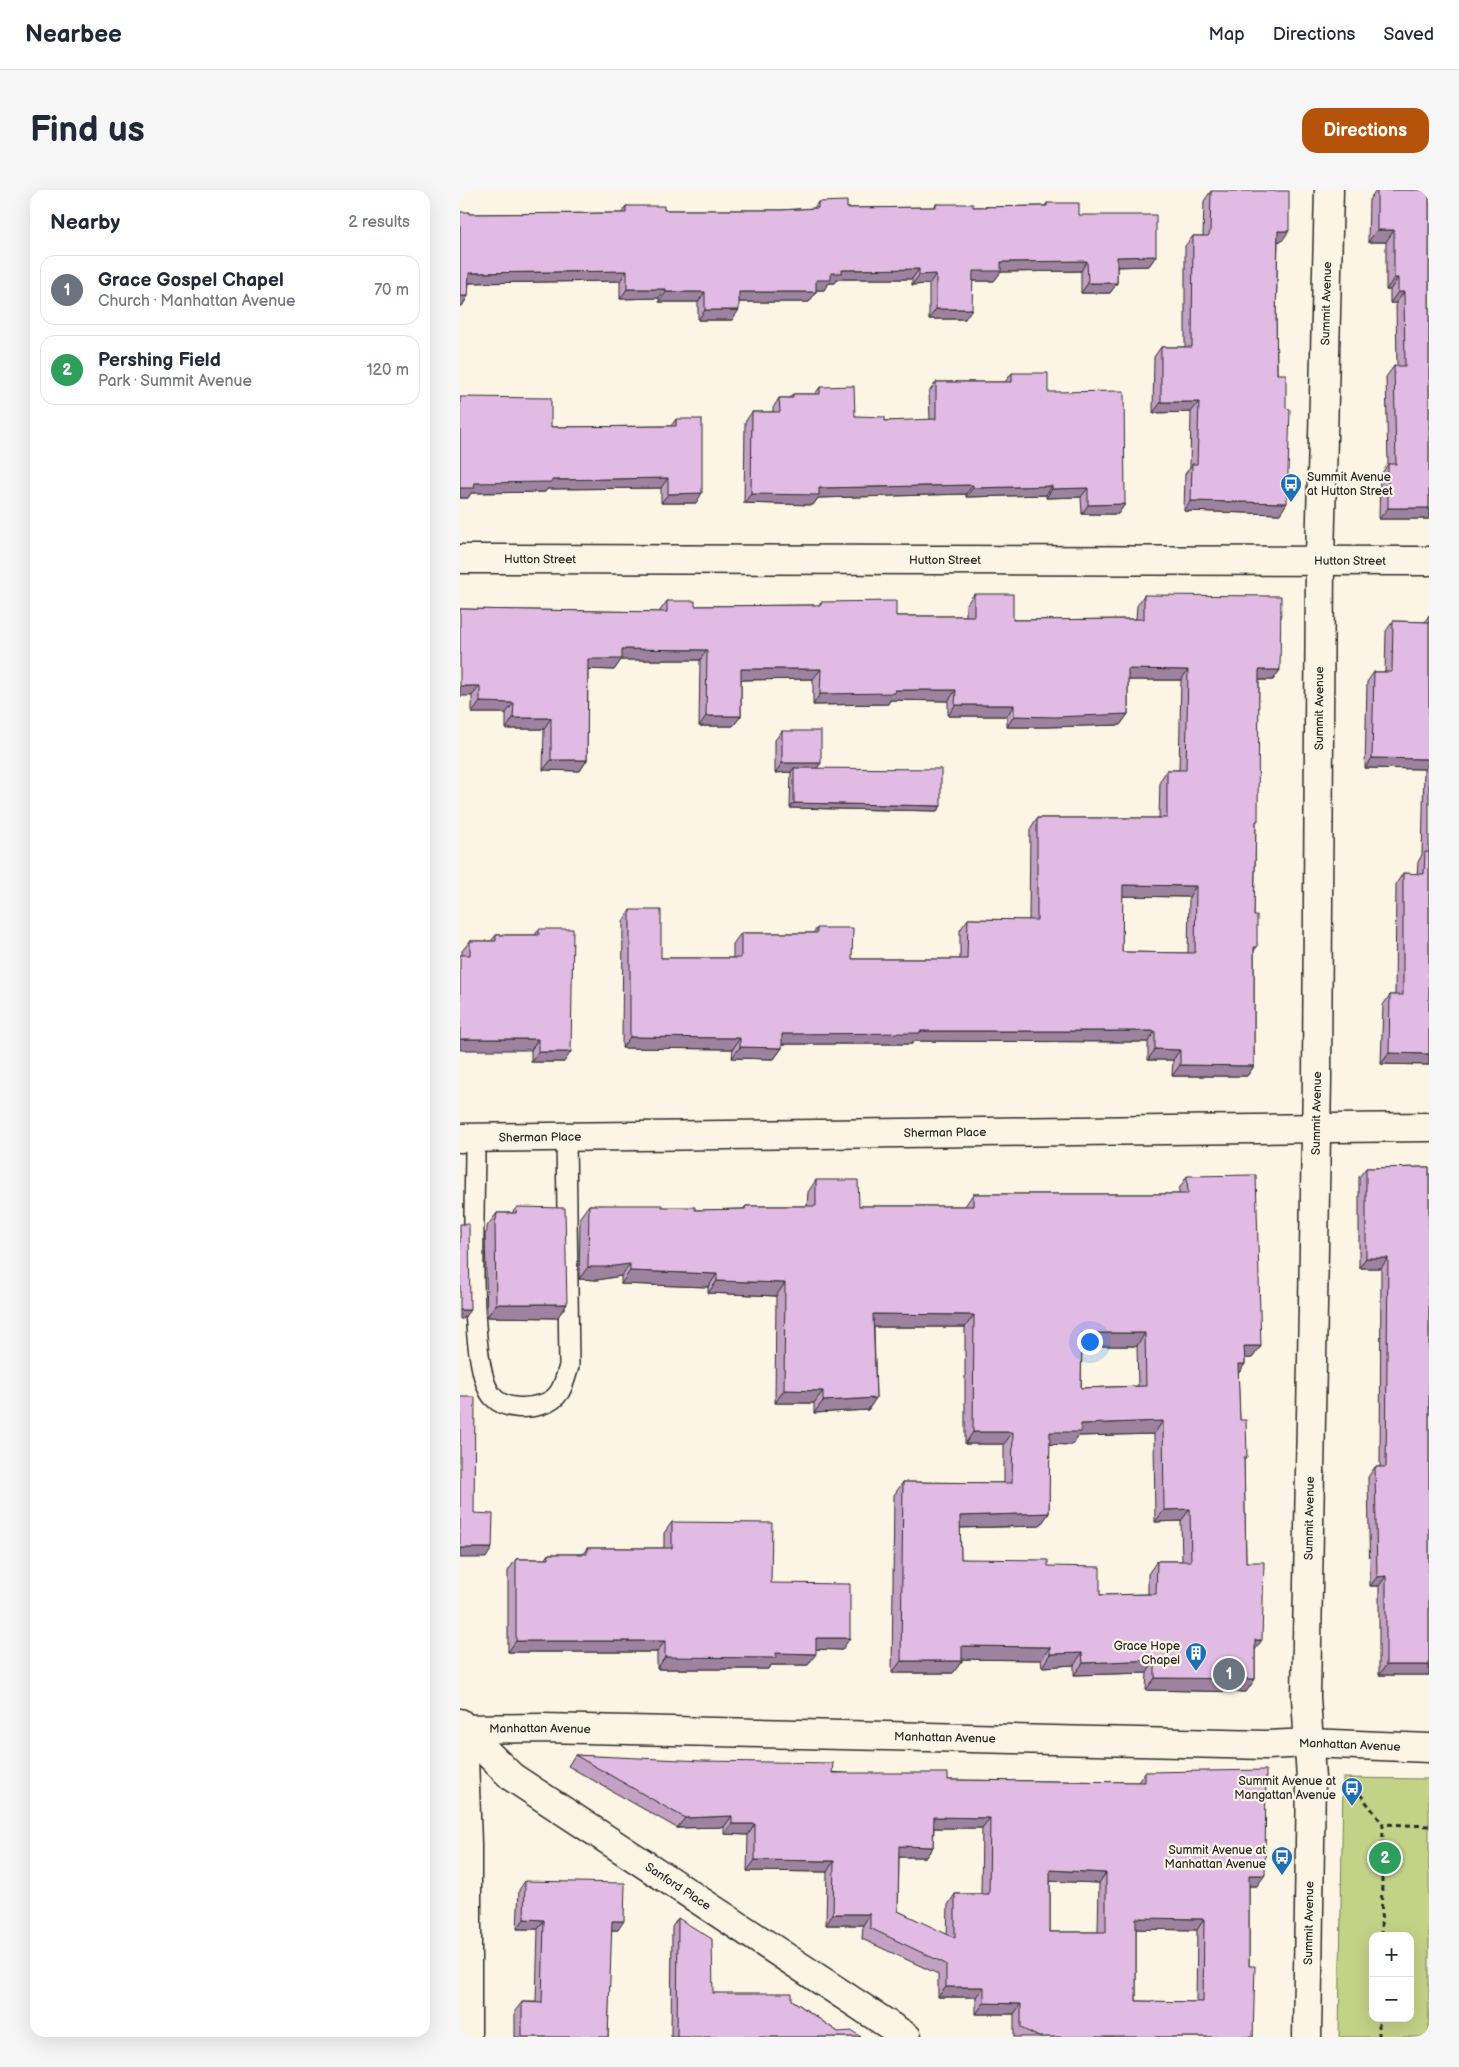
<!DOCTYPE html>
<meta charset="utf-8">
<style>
:root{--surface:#fff;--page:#f6f6f7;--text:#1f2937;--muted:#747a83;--line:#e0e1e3;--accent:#b45309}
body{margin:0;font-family:"Balsamiq Sans",sans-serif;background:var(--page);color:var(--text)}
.controls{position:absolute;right:15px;bottom:15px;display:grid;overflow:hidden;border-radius:10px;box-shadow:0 5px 20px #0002}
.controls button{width:45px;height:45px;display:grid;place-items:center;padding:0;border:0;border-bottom:1px solid var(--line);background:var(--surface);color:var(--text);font:25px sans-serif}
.you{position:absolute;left:629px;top:1151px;width:18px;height:18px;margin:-12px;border:4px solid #fff;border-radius:50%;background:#1a73e8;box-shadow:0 0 0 8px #1a73e833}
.badge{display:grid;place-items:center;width:32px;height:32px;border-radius:50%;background:var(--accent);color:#fff;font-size:16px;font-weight:700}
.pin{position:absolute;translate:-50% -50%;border:2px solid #fff;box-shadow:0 1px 5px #0006}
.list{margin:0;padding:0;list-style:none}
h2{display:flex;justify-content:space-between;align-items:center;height:65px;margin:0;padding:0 20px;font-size:21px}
h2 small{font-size:16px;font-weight:400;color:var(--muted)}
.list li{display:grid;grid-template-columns:32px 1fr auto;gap:15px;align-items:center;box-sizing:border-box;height:70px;margin:0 10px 10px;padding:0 10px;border:1px solid var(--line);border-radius:15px}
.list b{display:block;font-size:19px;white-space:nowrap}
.list p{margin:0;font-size:16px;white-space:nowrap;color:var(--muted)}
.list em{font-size:16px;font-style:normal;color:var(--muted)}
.map{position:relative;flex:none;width:969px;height:1847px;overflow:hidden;border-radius:15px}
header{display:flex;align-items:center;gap:30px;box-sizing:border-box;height:70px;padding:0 25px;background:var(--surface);border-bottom:1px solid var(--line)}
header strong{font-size:24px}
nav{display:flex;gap:28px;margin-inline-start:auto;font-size:18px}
.intro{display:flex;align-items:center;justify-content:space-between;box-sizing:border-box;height:120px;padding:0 30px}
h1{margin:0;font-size:35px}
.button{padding:12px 22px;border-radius:15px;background:var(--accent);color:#fff;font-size:18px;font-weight:700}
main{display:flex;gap:30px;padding:0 30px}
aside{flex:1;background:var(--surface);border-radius:15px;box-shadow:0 5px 20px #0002}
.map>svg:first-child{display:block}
</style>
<header>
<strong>Nearbee</strong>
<nav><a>Map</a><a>Directions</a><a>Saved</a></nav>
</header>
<div class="intro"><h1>Find us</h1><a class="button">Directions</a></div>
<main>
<aside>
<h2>Nearby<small>2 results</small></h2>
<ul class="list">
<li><span class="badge" style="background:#6b7280">1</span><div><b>Grace Gospel Chapel</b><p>Church · Manhattan Avenue</p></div><em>70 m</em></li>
<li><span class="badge" style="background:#2e9e5b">2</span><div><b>Pershing Field</b><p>Park · Summit Avenue</p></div><em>120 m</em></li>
</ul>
</aside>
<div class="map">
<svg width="969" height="1847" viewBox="0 0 969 1847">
<rect width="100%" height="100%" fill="#fcf5e5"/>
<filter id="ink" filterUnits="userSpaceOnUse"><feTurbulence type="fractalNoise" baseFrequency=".02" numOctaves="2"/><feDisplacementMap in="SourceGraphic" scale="10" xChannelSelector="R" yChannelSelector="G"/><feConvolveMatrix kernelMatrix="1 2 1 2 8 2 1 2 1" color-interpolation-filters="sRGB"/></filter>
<g filter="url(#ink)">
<path fill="#c2d287" stroke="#767e59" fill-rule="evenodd" d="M883 1588 969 1589V1847H879ZM913 1746H950V1828H913Z"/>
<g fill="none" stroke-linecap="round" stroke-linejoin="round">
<g stroke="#2b2b2b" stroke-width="22">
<path id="lane" d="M15 948C16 995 5 1177 33 1207 45 1220 68 1219 83 1214 101 1209 104 1193 109 1176L106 946"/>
</g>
<g stroke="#2b2b2b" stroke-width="31">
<g id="street">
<path id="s1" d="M0 369 969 371"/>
<path id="s2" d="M0 948 969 937"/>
<path id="s3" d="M0 1533 3 1539 52 1587 447 1847"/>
<polyline points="3,1539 7,1654 7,1847"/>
</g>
</g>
<g stroke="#2b2b2b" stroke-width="31">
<g id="secondary">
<path id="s4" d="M0 1539 82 1538 807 1555 849 1553 969 1558"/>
<path id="s5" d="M847 1847 851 1589 846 1507 857 890 860 369 869 0"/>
</g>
</g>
<g stroke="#2b2b2b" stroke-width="3" stroke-dasharray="5 4" stroke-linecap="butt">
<polyline points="889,1590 923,1634"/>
<polyline points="921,1746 923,1634 969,1636"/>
<polyline points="919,1847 919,1828"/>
</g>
<use href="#lane" stroke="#fcf5e5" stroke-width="19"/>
<use href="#street" stroke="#fcf5e5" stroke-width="28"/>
<use href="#secondary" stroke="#fcf5e5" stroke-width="28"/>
</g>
<g fill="#c2a1c4" stroke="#2b2b2b" fill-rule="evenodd">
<polygon points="916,0 969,0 969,329 919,329 920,286 928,274 926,187 934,176 937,176 936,113 930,113 930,100 926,100 926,52 908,52 909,10"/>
<polygon points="751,1 822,51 818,51 816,128 820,324 724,321 725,284 730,277 731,222 693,223 694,167 701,157 725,157 725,56 733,46 743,46 744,11"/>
<polygon points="358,12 387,18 474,17 476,14 513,17 585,16 587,13 619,25 696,66 689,76 657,77 657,93 650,103 621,103 621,81 541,82 534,91 512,91 505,129 469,129 469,94 452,95 452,89 378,89 375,93 369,93 364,100 356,100 356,102 349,112 279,112 272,130 238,130 238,112 199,112 199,108 160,109 160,91 9,93 8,106 2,116 0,116 0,22 9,24 162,23 166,16 204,20 321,20 354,18"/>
<polygon points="552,183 588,202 665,314 658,324 622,324 621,307 586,308 586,305 506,307 506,304 358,308 353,315 284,313 285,232 292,222 313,222 313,218 319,208 330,208 333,204 355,204 360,197 395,226 425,231 470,230 469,202 476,192 545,192"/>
<polygon points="0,207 91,237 211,236 216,229 236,313 201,313 201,298 87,299 85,302 11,303 8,308 0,308"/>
<path d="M514 404 553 430 676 429 677 416 684 405 820 480 813 490H799L794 726 797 757 794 761V876L787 886H712L713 870H688V852L454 851 452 854H322V858L314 869 272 868 273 859 162 858 163 731 170 720 201 768H273V754L281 743H353L357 738 392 769H500V740L508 729 569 730 570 639 577 628H699L700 591 707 580H719L721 490H668V524L660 535 587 537H547V526H488V511L430 510 428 514 353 515V489L281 490V526L273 536H239L240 470H161L154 480 128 479 127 570 120 581 83 580 84 539H46V523H12V506L0 419 199 422 207 411 235 416 359 415 361 412 436 426H506V415ZM662 706 729 707 728 763 662 762Z"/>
<polygon points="969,425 969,875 921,874 923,815 930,805 935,805 936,694 943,683 957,684 958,672 962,665 964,579 905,578 907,492 914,482 925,482 926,441 933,431 965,432"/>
<polygon points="322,541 361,573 357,578 481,616 477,621 330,618 331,582 315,583 315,550"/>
<polygon points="79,739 104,872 71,872 71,860 2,765 2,761 10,751 31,751 36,745 75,745"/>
<polygon points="969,977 969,1485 919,1485 919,1396 910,1396 908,1287 915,1277 920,1277 921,1078 899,1078 899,987 906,978"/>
<path d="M727 986 801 1156 792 1168H785V1174L778 1184 780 1230 787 1267 784 1271 786 1372 795 1460V1489L786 1502 686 1500 687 1483 614 1485V1475L582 1477 581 1470 502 1469V1471L493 1483H432L434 1305 443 1292 544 1293V1254H505V1137H414L416 1208 408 1220 354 1223V1213H315L316 1106 248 1103V1097L161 1094V1086L137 1090 119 1089 120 1027 129 1015 202 1017 235 1020 283 1019 286 1016H347L348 1002 356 990 399 1016H505L513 1004H719V999ZM622 1156H677L678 1196 621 1198ZM694 1244 695 1332 721 1331 722 1371H697L688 1384V1404L640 1405 588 1376 501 1369 500 1338 580 1336 589 1323V1254L612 1255 618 1246Z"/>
<polygon points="57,1017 107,1114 97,1128 27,1127 25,1044 27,1041 27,1036 37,1023 52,1023"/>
<polygon points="212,1332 311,1393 382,1460 356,1459 348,1475 311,1475 308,1479 197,1479 197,1462 48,1462 48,1381 56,1369 86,1369 89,1364 123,1364 127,1358 204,1358 204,1343"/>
<path d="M115 1565 488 1590 678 1592 685 1582 797 1696H789V1776L793 1847H554V1824H516V1807H478V1784L402 1749 403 1735H366L367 1682 287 1681 288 1645 264 1644V1637L217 1638 108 1576ZM474 1638H522L521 1704H495L488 1715 487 1745 438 1721 439 1667H466L473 1657ZM590 1691 639 1693 638 1742H590ZM676 1739 737 1740 736 1812 676 1811Z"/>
<polygon points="65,1691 158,1740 151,1740 148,1847 55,1847 55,1821 62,1812 76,1812 78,1739 57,1739 59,1700"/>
<polygon points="218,1728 253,1803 332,1810 378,1842 401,1847 211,1847 212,1737"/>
</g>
<g fill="#9e83a0" stroke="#2b2b2b">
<polygon points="917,40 934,40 926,52 908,52"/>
<polygon points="818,41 829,41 822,51 811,51"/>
<polygon points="696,66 689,76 650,77 657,67"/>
<polygon points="627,71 621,81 541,82 534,91 506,91 513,81 541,72"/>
<polygon points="459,79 452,89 378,89 375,93 369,93 364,100 349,100 356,90 371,83 382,80"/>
<polygon points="167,81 160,91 2,93 9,83"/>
<polygon points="476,84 469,94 452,95 459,85"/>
<polygon points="934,88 938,88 930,100 926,100"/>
<polygon points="628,93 657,93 650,103 621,103"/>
<polygon points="167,99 206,99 199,108 160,109"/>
<polygon points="206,102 245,102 238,112 199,112"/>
<polygon points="279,102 356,102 349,112 272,112"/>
<polygon points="938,102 944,102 936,113 930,113"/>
<polygon points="0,106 8,106 2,116 0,116"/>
<polygon points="476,119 512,119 505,129 469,129"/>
<polygon points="245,120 279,120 272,130 238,130"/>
<polygon points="701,212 739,212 731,222 693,223"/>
<polygon points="208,288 201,298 87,299 85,302 11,303 8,308 0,308 0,298 14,293 92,290"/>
<polygon points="513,295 506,304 358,308 353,315 284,313 291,304 359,298"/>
<polygon points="592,296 586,305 506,307 513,298"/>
<polygon points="628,298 621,307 586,308 592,299"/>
<polygon points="242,303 236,313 201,313 208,304"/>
<polygon points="731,311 827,313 820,324 724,321"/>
<polygon points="665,314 658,324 622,324 628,315"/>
<polygon points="928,318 969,318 969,329 919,329"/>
<polygon points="162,459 247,460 240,470 161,470 154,480 121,479 128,469"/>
<polygon points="281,479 361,479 353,489 274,490"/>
<polygon points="668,479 728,480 721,490 661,490"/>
<polygon points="799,480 820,480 813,490 792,490"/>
<polygon points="0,496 20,496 12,506 0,506"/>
<polygon points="435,500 496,500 488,511 430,510 428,514 353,515 360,504"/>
<polygon points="20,512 54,513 46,523 12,523"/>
<polygon points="495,515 554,515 547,526 488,526"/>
<polygon points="668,524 660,535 587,537 547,537 554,526"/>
<polygon points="246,526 281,526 273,536 239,536"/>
<polygon points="53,528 91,528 84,539 46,539"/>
<polygon points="912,568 969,569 969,573 964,579 905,578"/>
<polygon points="91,570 127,570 120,581 83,580"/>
<polygon points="322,573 361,573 354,582 334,578 331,582 315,583"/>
<polygon points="334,613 481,616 477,621 330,618"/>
<polygon points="663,695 736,696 729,707 655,706"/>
<polygon points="460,841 695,841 688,852 454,851 452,854 314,854 322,844"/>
<polygon points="170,847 280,848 273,859 162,858"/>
<polygon points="0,849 78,849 71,860 0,860"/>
<polygon points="280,857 322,858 314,869 272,868"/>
<polygon points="695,859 720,860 713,870 688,870"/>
<polygon points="78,862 111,862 104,872 71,872"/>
<polygon points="929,863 969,864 969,875 921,874"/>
<polygon points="720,875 794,876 787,886 712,886"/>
<polygon points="906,1068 928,1068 921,1078 899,1078"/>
<polygon points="170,1074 161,1086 137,1090 119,1089 128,1077"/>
<polygon points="170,1081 257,1084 248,1097 161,1094"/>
<polygon points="257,1091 325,1093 316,1106 248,1103"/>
<polygon points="36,1114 107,1114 97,1128 27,1127"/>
<polygon points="0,1120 10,1120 3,1129 0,1129"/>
<polygon points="413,1124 514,1125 505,1137 405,1137"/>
<polygon points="622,1143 685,1143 677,1156 613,1156"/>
<polygon points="784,1156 801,1156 792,1168 775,1169"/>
<polygon points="778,1174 785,1174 776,1187"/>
<polygon points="324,1200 363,1201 354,1213 315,1213"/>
<polygon points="416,1208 408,1220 354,1223 363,1211"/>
<polygon points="703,1231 694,1244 618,1246 612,1255 581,1254 590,1242 621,1234"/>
<polygon points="513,1242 553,1242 544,1254 505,1254"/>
<polygon points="730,1319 721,1331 695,1332 704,1320"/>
<polygon points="589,1323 580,1336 492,1338 500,1326"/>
<polygon points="0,1358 32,1358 26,1368 0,1368"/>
<polygon points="926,1386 919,1396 910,1396 917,1387"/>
<polygon points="356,1448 390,1448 382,1460 348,1459"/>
<polygon points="795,1450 802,1450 793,1463"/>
<polygon points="56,1451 205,1451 197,1462 48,1462"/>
<polygon points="502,1456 590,1457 581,1470 493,1469"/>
<polygon points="316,1463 356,1464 348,1475 311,1475 308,1479 197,1479 205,1467"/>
<polygon points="622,1463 614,1475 582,1477 590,1464"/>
<polygon points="695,1470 687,1483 614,1485 623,1473"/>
<polygon points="441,1471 502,1471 493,1483 432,1483"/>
<polygon points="926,1475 969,1475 969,1485 919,1485"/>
<polygon points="695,1488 795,1489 786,1502 686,1500"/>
<polygon points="272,1626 264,1637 217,1638 225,1628"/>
<polygon points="474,1627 530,1628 522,1638 466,1638"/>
<polygon points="272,1634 295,1634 288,1645 264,1644"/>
<polygon points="439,1656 473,1657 466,1667 432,1667"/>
<polygon points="295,1670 374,1671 367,1682 287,1681"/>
<polygon points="590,1680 646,1683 639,1693 583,1691"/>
<polygon points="789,1685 805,1685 797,1696 781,1696"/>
<polygon points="373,1724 410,1724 403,1735 366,1735"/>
<polygon points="676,1728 744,1729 737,1740 669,1739"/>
<polygon points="64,1729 84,1730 78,1739 57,1739"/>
<polygon points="152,1731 164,1731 158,1740 145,1740"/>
<polygon points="486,1797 524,1797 516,1807 478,1807"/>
<polygon points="524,1813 561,1814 554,1824 516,1824"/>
</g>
<g fill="#e2bbe4" stroke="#2b2b2b" fill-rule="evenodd">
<polygon points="917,0 969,0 969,318 928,318 928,274 936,274 934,176 945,176 944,102 938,102 938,88 934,88 934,40 917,40"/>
<polygon points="751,1 829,1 829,41 818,41 816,128 817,184 826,184 826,218 830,219 827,313 731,311 732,274 737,274 739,212 701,212 701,157 732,157 733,46 748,46 750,42"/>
<polygon points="387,11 387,18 476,17 476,14 513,14 513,17 587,16 587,13 619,13 619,25 696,25 696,66 657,67 657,93 628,93 627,71 541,72 541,81 513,81 512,119 476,119 476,84 459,85 459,79 382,80 382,83 371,83 371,90 356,90 356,102 279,102 279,120 245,120 245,102 206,102 206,99 167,99 167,81 9,83 8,106 0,106 0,22 9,22 9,24 166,23 166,16 204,16 204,20 321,20 358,18 358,12"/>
<polygon points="552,183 588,183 588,202 664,201 665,314 628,315 628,298 592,299 592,296 513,298 513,295 359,298 359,305 291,304 292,222 320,222 319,208 333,208 333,204 360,204 360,197 394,196 395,226 425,227 425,231 476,229 476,192 552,192"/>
<polygon points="0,207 91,208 91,237 216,236 216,229 242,229 242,303 208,304 208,288 92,290 92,292 14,293 15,298 0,298"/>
<path d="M514 404H553V430L684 429V405L821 406 820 480H799L798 631H796L794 726H797V757H794V876L720 875V860L695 859V841H460V843L322 844V858L280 857V848L170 847V720H201V768H281V743H357V738H393L392 769H507L508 729 577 730V628H707V580H726L728 480 668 479V524L595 527 554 526V515H495L496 500H435V503L360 504 361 479H281V526H246L247 460 162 459V469H128L127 570H91V528H53L54 513 20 512V496H0V419L207 422V411H235V416L361 415V412L436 411V426H514ZM663 695 736 696 735 763 662 762Z"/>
<polygon points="933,431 969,432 969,569 912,568 914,482 932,482"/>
<rect x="322" y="541" width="39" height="32"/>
<polygon points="334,578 481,579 481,616 334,613"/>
<polygon points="965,662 969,662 969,864 929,863 930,805 943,805 943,683 964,684"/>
<polygon points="79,739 113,739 111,862 78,862 78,849 0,849 0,765 10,765 10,751 36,751 36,745 79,745"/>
<polygon points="969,977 969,1475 926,1475 926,1386 917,1387 915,1277 926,1277 928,1068 906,1068 906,978"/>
<path d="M796 985 801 1156H784L785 1174H778L780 1230H786L787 1267H784L786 1372H804L802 1450H795V1489L695 1488V1470L623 1473 622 1463 590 1464V1457L502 1456V1471H441L443 1292 552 1293 553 1242H513L514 1125 413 1124 416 1208 363 1211V1201L324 1200 325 1093 257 1091V1084L170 1081V1074L146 1077H128L129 1015H202V1017H235V1020L285 1019 286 1016H356V990H398L399 1016H513V1004H728L727 986ZM622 1143H685L686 1196 621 1198ZM703 1231 704 1320 730 1319 731 1371H697L696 1404 640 1405V1377L588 1376V1370L501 1369 500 1326 589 1323 590 1242H621V1234Z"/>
<polygon points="57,1017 105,1018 107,1114 36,1114 35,1030 36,1030 37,1023 56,1023"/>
<polygon points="0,1034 9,1034 10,1120 0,1120"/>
<polygon points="0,1207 15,1207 14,1323 33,1324 32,1358 0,1358"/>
<polygon points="212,1332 312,1333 311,1393 390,1394 390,1448 356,1448 356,1464 316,1463 316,1468 205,1467 205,1451 56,1451 56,1369 89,1369 89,1364 127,1364 127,1358 212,1358"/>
<path d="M115 1565 242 1571 373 1573 372 1583H488V1590L685 1592V1582L806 1580 805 1685H789V1776H795L793 1847H579L561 1838V1814L524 1813V1797H486V1774L410 1738V1724H373L374 1671 295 1670V1634H272V1626L225 1628ZM474 1627 530 1628 529 1704H495V1748L438 1721 439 1656 473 1657ZM590 1680 646 1683V1742H590ZM676 1728 744 1729 743 1812 676 1811Z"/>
<polygon points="65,1691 165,1693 164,1731 152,1731 148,1847 62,1847 62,1812 82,1813 84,1730 64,1729"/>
<polygon points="218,1728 252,1749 253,1803 332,1803 332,1810 378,1842 392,1841 401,1847 217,1847"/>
</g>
</g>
<defs>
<g id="bus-pin" transform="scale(1.125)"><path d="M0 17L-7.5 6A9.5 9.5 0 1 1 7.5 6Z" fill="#1f6fb2" stroke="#fcf5e5"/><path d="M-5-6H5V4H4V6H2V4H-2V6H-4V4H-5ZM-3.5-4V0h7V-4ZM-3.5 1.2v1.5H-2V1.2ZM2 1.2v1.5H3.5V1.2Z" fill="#fff"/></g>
<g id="building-pin" transform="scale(1.125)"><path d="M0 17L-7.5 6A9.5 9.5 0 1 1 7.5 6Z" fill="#1f6fb2" stroke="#fcf5e5"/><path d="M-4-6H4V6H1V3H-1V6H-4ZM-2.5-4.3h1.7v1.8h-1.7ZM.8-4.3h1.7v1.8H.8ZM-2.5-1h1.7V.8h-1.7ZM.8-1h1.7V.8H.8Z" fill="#fff"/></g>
</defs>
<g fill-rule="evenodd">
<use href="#bus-pin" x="831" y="294"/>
<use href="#building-pin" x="736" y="1463"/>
<use href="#bus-pin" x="892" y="1598"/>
<use href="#bus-pin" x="822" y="1667"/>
</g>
<g text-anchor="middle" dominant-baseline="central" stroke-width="4.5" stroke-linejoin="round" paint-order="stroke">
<g font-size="12" fill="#2b2b2b" stroke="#fcf5e5">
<text stroke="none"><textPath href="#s5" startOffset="1734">Summit Avenue</textPath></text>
<text stroke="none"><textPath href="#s1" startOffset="80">Hutton Street</textPath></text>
<text stroke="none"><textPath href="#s1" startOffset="485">Hutton Street</textPath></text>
<text stroke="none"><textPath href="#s1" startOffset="890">Hutton Street</textPath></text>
<text stroke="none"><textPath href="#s5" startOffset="1329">Summit Avenue</textPath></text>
<text stroke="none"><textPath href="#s5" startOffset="924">Summit Avenue</textPath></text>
<text stroke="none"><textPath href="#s2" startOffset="485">Sherman Place</textPath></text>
<text stroke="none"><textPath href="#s2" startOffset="80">Sherman Place</textPath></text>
<text stroke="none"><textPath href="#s5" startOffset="519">Summit Avenue</textPath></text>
<text stroke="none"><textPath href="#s4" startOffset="80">Manhattan Avenue</textPath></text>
<text stroke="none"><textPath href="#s4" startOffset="485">Manhattan Avenue</textPath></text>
<text stroke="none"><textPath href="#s4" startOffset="890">Manhattan Avenue</textPath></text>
<text stroke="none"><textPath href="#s3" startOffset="274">Sanford Place</textPath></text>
<text stroke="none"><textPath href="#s5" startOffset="114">Summit Avenue</textPath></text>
</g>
<g font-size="12" fill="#2b2b2b" stroke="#fcf5e5" text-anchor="end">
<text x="847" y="287" text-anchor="start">Summit Avenue<tspan x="847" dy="14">at Hutton Street</tspan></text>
<text x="720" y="1456">Grace Hope<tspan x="720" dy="14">Chapel</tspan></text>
<text x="876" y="1591">Summit Avenue at<tspan x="876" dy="14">Mangattan Avenue</tspan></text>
<text x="806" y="1660">Summit Avenue at<tspan x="806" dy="14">Manhattan Avenue</tspan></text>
</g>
</g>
</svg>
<div class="controls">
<button>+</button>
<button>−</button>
</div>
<div class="you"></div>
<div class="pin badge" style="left:769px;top:1484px;background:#6b7280">1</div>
<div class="pin badge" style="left:925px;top:1668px;background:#2e9e5b">2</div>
</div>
</main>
